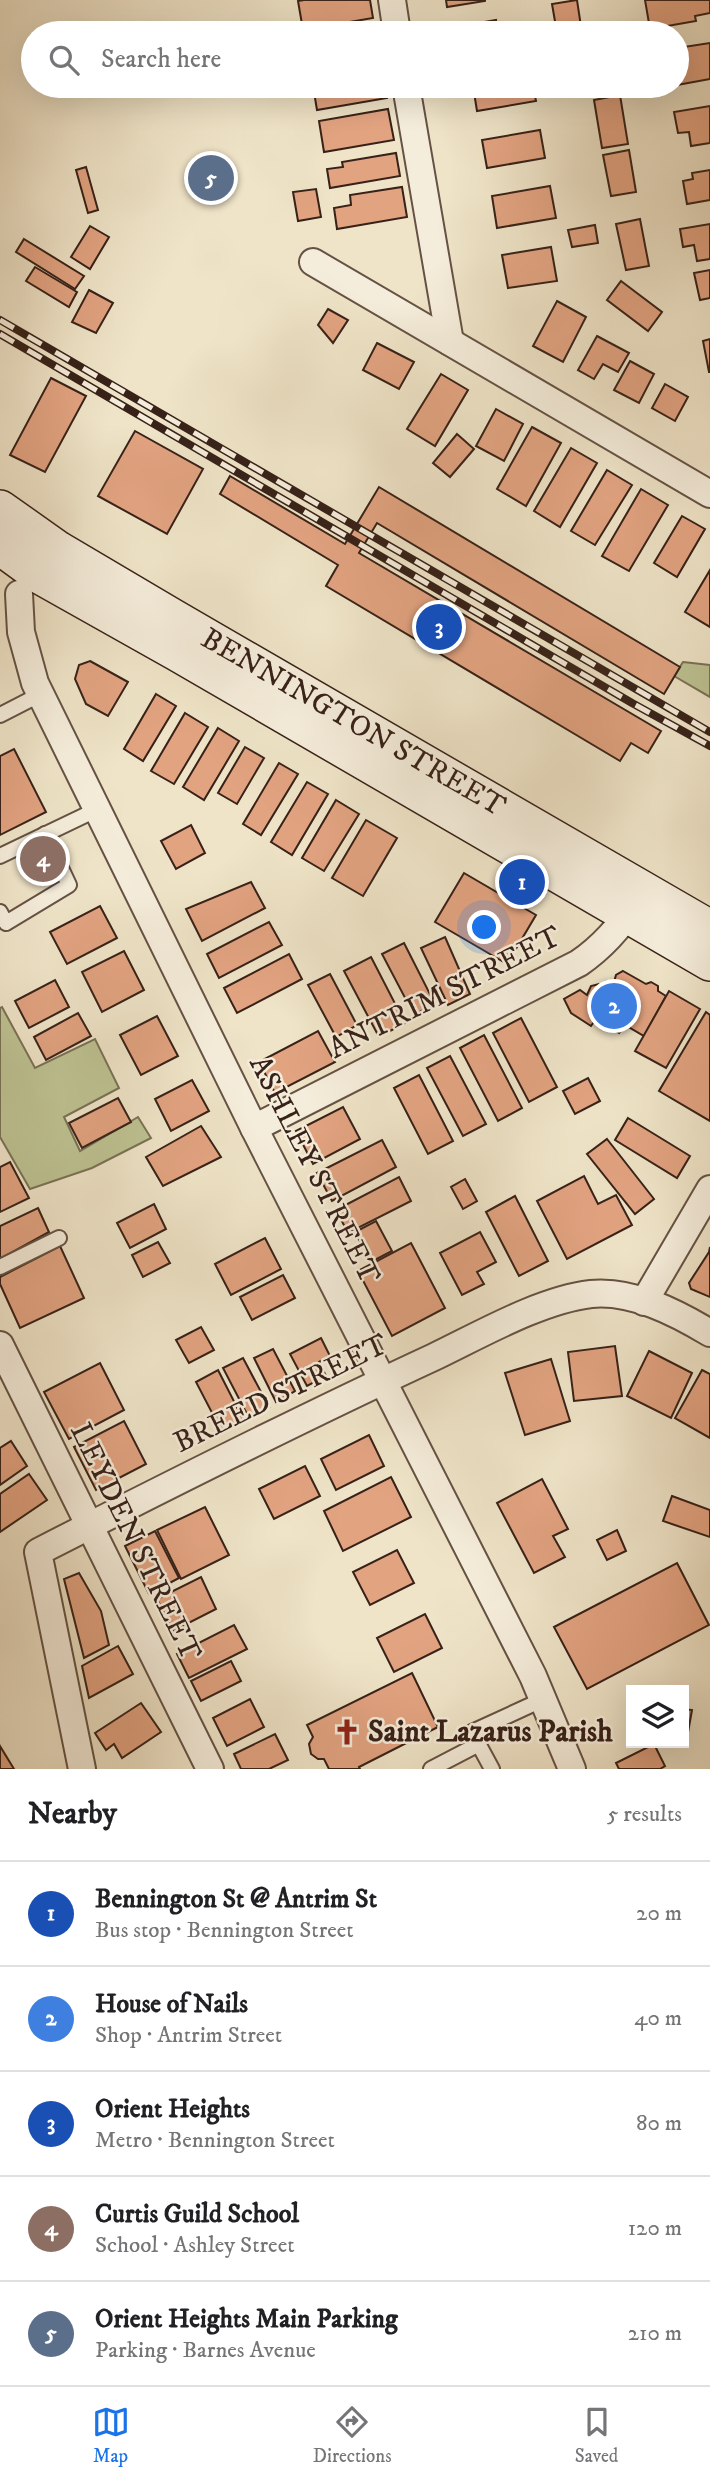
<!DOCTYPE html>
<meta charset="utf-8">
<style>
:root{--surface:#fff;--page:#f2f2f2;--text:#202124;--muted:#757577;--line:#e0e0e0;--accent:#1a73e8}
body{margin:0;font-family:"IM FELL DW Pica",serif;background:var(--page);color:var(--text)}
.controls{position:absolute;right:21px;bottom:21px;display:grid;overflow:hidden;border-radius:0px;box-shadow:0 7px 28px #0002}
.controls button{width:63px;height:63px;display:grid;place-items:center;padding:0;border:0;border-bottom:2px solid var(--line);background:var(--surface);color:var(--text);font:35px sans-serif}
.you{position:absolute;left:485px;top:928px;width:24px;height:24px;margin:-18px;border:5px solid #fff;border-radius:50%;background:#1a73e8;box-shadow:0 0 0 10px #1a73e833}
.badge{display:grid;place-items:center;width:46px;height:46px;border-radius:50%;background:var(--accent);color:#fff;font-size:23px;font-weight:700}
.pin{position:absolute;translate:-50% -50%;border:4px solid #fff;box-shadow:0 2px 7px #0006}
.list{margin:0;padding:0;list-style:none}
h2{display:flex;justify-content:space-between;align-items:center;height:91px;margin:0;padding:0 28px;font-size:30px}
h2 small{font-size:23px;font-weight:400;color:var(--muted)}
.list li{display:grid;grid-template-columns:46px 1fr auto;gap:21px;align-items:center;box-sizing:border-box;height:105px;padding:0 28px;border-top:2px solid var(--line)}
.list b{display:block;font-size:26px;white-space:nowrap}
.list p{margin:0;font-size:23px;white-space:nowrap;color:var(--muted)}
.list em{font-size:23px;font-style:normal;color:var(--muted)}
.icon{flex:none;width:38px;height:38px;fill:none;stroke:currentColor;stroke-width:2;stroke-linecap:round;stroke-linejoin:round}
.map{position:relative;flex:none;width:710px;height:1769px;overflow:hidden}
.search{position:absolute;background:var(--surface);box-shadow:0 7px 28px #0002;left:21px;right:21px;top:21px;height:77px;display:flex;align-items:center;gap:18px;box-sizing:border-box;padding:0 24px;border-radius:38px;color:var(--muted);font-size:26px}
.sheet{height:616px;background:var(--surface)}
nav{display:flex;justify-content:space-around;align-items:center;box-sizing:border-box;height:98px;border-top:2px solid var(--line);background:var(--surface);font-size:19px;color:var(--muted)}
nav a{display:grid;justify-items:center;gap:4px}
nav .on{color:var(--accent)}
.map>svg:first-child{display:block}
</style>
<div class="map">
<svg width="710" height="1769" viewBox="0 0 710 1769">
<rect width="100%" height="100%" fill="#efe4c8"/>
<filter id="stains"><feTurbulence type="fractalNoise" baseFrequency=".00286" numOctaves="4"/><feColorMatrix values="0 0 0 0 .2 0 0 0 0 .09 0 0 0 0 .02 0 0 0 .5 -.17"/></filter>
<radialGradient id="worn" r=".72"><stop offset=".6" stop-color="#630" stop-opacity="0"/><stop offset="1" stop-color="#630" stop-opacity=".3"/></radialGradient>
<g fill="#bec393" stroke="#7a7256" stroke-width="2">
<polygon points="683,662 710,665 710,697 674,676"/>
<polygon points="2,1007 35,1068 95,1039 119,1088 64,1117 80,1151 138,1117 151,1138 92,1168 30,1189 0,1137 0,1008"/>
</g>
<g fill="#e2a381" stroke="#372118" stroke-width="2">
<polygon points="304,0 370,0 373,18 303,30 298,1"/>
<polygon points="446,0 485,0 485,1 447,7"/>
<polygon points="577,0 582,33 557,33 552,4"/>
<polygon points="645,0 710,0 710,13 695,16 696,21 650,29"/>
<polygon points="496,20 498,33 464,33 462,26"/>
<polygon points="710,43 710,79 677,85 677,48"/>
<polygon points="313,86 385,86 387,98 317,110"/>
<polygon points="473,86 533,86 536,101 477,111"/>
<polygon points="620,95 628,144 602,148 594,100"/>
<polygon points="710,106 710,143 691,146 689,132 678,133 674,112"/>
<polygon points="388,109 394,140 324,152 319,121"/>
<polygon points="540,130 545,158 487,168 482,140"/>
<polygon points="629,150 636,192 611,196 603,155"/>
<polygon points="396,153 400,176 330,188 327,169 343,167 342,162"/>
<polygon points="86,167 98,210 88,213 76,170"/>
<polygon points="710,170 710,200 687,204 683,181 693,179 692,173"/>
<polygon points="550,186 556,218 497,228 492,196"/>
<polygon points="402,187 407,217 337,229 334,208 351,205 350,195"/>
<polygon points="316,189 321,217 298,221 293,192"/>
<polygon points="640,219 649,266 626,270 616,224"/>
<polygon points="710,224 710,259 697,261 694,245 683,247 680,229"/>
<polygon points="595,225 598,243 572,247 568,230"/>
<polygon points="90,226 109,237 90,269 71,257"/>
<polygon points="24,239 84,276 75,289 16,252"/>
<polygon points="551,247 557,281 508,288 502,255"/>
<polygon points="35,267 77,292 69,307 26,281"/>
<polygon points="710,270 710,298 700,300 694,273"/>
<polygon points="621,281 662,312 648,331 607,300"/>
<polygon points="89,290 113,303 96,333 72,322"/>
<polygon points="557,301 586,317 563,362 533,346"/>
<polygon points="328,309 348,320 333,343 318,325"/>
<polygon points="597,336 629,353 618,372 603,364 594,379 578,370"/>
<polygon points="710,339 710,372 709,372 703,341"/>
<polygon points="377,343 414,362 399,389 363,370"/>
<polygon points="630,361 654,374 639,403 614,390"/>
<polygon points="441,374 468,390 435,446 407,429"/>
<polygon points="51,378 86,396 45,472 10,455"/>
<polygon points="665,384 688,397 675,421 652,408"/>
<polygon points="496,409 523,424 504,461 476,446"/>
<polygon points="532,427 561,443 526,506 497,489"/>
<polygon points="135,431 203,469 167,534 98,496"/>
<polygon points="457,434 474,449 450,477 433,463"/>
<polygon points="571,448 597,463 560,527 534,511"/>
<polygon points="607,470 632,485 595,545 571,531"/>
<polygon points="230,476 345,544 379,487 680,667 664,694 377,523 359,553 661,731 648,753 631,743 620,761 326,586 338,565 220,494"/>
<polygon points="641,489 668,505 629,571 602,556"/>
<polygon points="682,516 705,529 677,577 654,563"/>
<polygon points="710,570 710,627 685,612"/>
<polygon points="90,661 128,682 108,716 86,704 75,679 79,665"/>
<polygon points="156,694 176,706 143,761 124,749"/>
<polygon points="185,713 208,727 174,784 151,771"/>
<polygon points="218,728 239,741 204,800 183,787"/>
<polygon points="245,747 264,758 237,804 218,793"/>
<polygon points="14,749 46,812 0,835 0,756"/>
<polygon points="279,763 298,774 261,835 243,824"/>
<polygon points="307,782 328,794 292,855 271,842"/>
<polygon points="336,800 359,814 324,871 302,858"/>
<polygon points="366,820 397,838 363,896 332,878"/>
<polygon points="191,825 205,853 176,869 161,841"/>
<polygon points="464,873 536,915 507,964 435,922"/>
<polygon points="251,882 265,908 202,941 186,909"/>
<polygon points="100,906 117,938 67,964 50,932"/>
<polygon points="269,922 282,945 219,978 207,954"/>
<polygon points="445,937 470,994 448,1005 421,948"/>
<polygon points="404,943 435,1004 414,1015 382,954"/>
<polygon points="124,951 144,990 102,1012 82,972"/>
<polygon points="289,954 302,979 237,1013 224,988"/>
<polygon points="371,957 405,1023 379,1037 344,971"/>
<polygon points="623,971 646,984 651,982 658,986 658,991 666,996 644,1036 625,1025 619,1033 596,1019 591,1026 571,1013 564,999 580,990 587,995 591,986 599,984 602,986 604,982 611,981 614,982 616,975"/>
<polygon points="330,974 357,1025 336,1037 308,985"/>
<polygon points="55,980 69,1007 29,1028 15,1001"/>
<polygon points="669,991 700,1009 666,1068 635,1051"/>
<polygon points="706,1012 710,1015 710,1121 659,1091"/>
<polygon points="78,1013 91,1036 46,1060 34,1037"/>
<polygon points="157,1016 178,1056 141,1075 120,1035"/>
<polygon points="521,1018 557,1087 529,1102 493,1033"/>
<polygon points="318,1031 335,1062 275,1093 259,1062"/>
<polygon points="484,1035 522,1108 498,1121 460,1048"/>
<polygon points="450,1056 486,1124 463,1136 427,1068"/>
<polygon points="419,1075 453,1141 428,1154 394,1088"/>
<polygon points="588,1078 600,1101 575,1114 563,1091"/>
<polygon points="192,1080 209,1111 171,1131 155,1099"/>
<polygon points="118,1098 131,1122 82,1148 69,1123"/>
<polygon points="343,1107 360,1139 313,1164 296,1131"/>
<polygon points="628,1118 690,1156 677,1178 615,1140"/>
<polygon points="201,1126 221,1157 163,1186 146,1157"/>
<polygon points="607,1139 654,1199 635,1214 587,1154"/>
<polygon points="382,1140 396,1167 332,1201 317,1173"/>
<polygon points="10,1162 29,1198 0,1212 0,1167"/>
<polygon points="584,1176 598,1204 616,1195 632,1225 567,1259 537,1201"/>
<polygon points="399,1177 411,1201 348,1233 336,1210"/>
<polygon points="465,1179 477,1201 463,1209 451,1187"/>
<polygon points="515,1196 548,1261 519,1276 486,1212"/>
<polygon points="154,1204 166,1229 130,1248 117,1223"/>
<polygon points="38,1208 49,1232 0,1259 0,1226"/>
<polygon points="376,1221 392,1251 371,1262 355,1232"/>
<polygon points="480,1232 496,1262 477,1272 484,1284 462,1295 440,1253"/>
<polygon points="265,1238 281,1269 231,1295 215,1264"/>
<polygon points="158,1242 170,1263 143,1277 132,1255"/>
<polygon points="411,1243 445,1308 392,1336 358,1271"/>
<polygon points="60,1246 84,1298 20,1328 0,1284 0,1277"/>
<polygon points="710,1247 710,1297 691,1289 689,1283 709,1252"/>
<polygon points="283,1275 295,1298 252,1320 240,1297"/>
<polygon points="201,1327 214,1350 189,1363 176,1340"/>
<polygon points="321,1338 330,1356 319,1362 326,1376 307,1386 290,1354"/>
<polygon points="615,1346 622,1396 574,1401 568,1352"/>
<polygon points="273,1349 295,1391 276,1402 254,1358"/>
<polygon points="649,1351 692,1373 671,1418 627,1396"/>
<polygon points="243,1358 269,1407 249,1418 223,1368"/>
<polygon points="551,1359 570,1421 525,1435 505,1373"/>
<polygon points="100,1363 124,1410 69,1439 44,1392"/>
<polygon points="218,1370 244,1421 222,1432 196,1382"/>
<polygon points="702,1370 710,1374 710,1438 675,1418"/>
<polygon points="124,1421 146,1464 96,1490 74,1447"/>
<polygon points="369,1435 384,1466 336,1490 321,1459"/>
<polygon points="11,1441 27,1466 0,1485 0,1448"/>
<polygon points="305,1466 320,1496 274,1519 259,1489"/>
<polygon points="29,1474 47,1500 0,1532 0,1494"/>
<polygon points="391,1477 411,1517 343,1551 324,1511"/>
<polygon points="542,1479 568,1529 553,1536 565,1557 534,1573 497,1503"/>
<polygon points="672,1496 710,1510 710,1537 663,1521"/>
<polygon points="205,1507 229,1555 181,1579 157,1530"/>
<polygon points="617,1530 626,1551 607,1560 597,1540"/>
<polygon points="155,1531 179,1578 149,1594 125,1546"/>
<polygon points="397,1550 414,1583 370,1605 353,1572"/>
<polygon points="677,1563 709,1625 587,1689 554,1627"/>
<polygon points="79,1573 101,1611 109,1645 84,1658 64,1579"/>
<polygon points="201,1577 216,1609 173,1631 157,1599"/>
<polygon points="425,1614 442,1648 394,1672 377,1638"/>
<polygon points="234,1625 247,1649 189,1678 177,1654"/>
<polygon points="118,1646 133,1674 89,1698 82,1666"/>
<polygon points="231,1661 241,1681 201,1701 191,1681"/>
<polygon points="412,1673 438,1727 359,1767 360,1769 329,1769 324,1759 318,1759 311,1754 309,1744 313,1737 307,1725"/>
<polygon points="250,1699 264,1727 227,1746 213,1718"/>
<polygon points="141,1703 161,1732 122,1758 114,1744 106,1750 95,1733"/>
<polygon points="684,1709 692,1710 687,1738 684,1737"/>
<polygon points="275,1734 288,1760 269,1769 241,1769 234,1754"/>
<polygon points="654,1744 665,1766 660,1769 619,1769 616,1763"/>
<polygon points="0,1746 14,1769 0,1769"/>
</g>
<g fill="none" stroke-linecap="round" stroke-linejoin="round">
<g stroke="#655244" stroke-width="18">
<g id="lane">
<polyline points="0,715 41,694"/>
<polyline points="0,856 98,809"/>
<polyline points="0,912 6,923 69,885 45,834"/>
<polyline points="0,1267 59,1238"/>
<polyline points="431,1769 479,1744"/>
<polyline points="492,1769 472,1732 544,1699"/>
</g>
</g>
<g stroke="#655244" stroke-width="30">
<g id="street">
<polyline points="392,0 397,33"/>
<polyline points="406,86 450,342"/>
<polyline points="313,262 710,494"/>
<polyline points="19,594 21,632 35,683 254,1128 533,1676 572,1769"/>
<path d="M254 1128 579 963C604 946 621 926 637 901"/>
<polyline points="644,1302 710,1189"/>
<polyline points="0,1345 210,1769"/>
<path d="M82 1769 38 1552C169 1485 300 1419 434 1357 480 1335 540 1300 591 1294 632 1290 675 1312 710 1333"/>
</g>
</g>
<g stroke="#372118" stroke-width="40">
<g id="secondary">
<path id="s1" d="M0 509 58 550 173 618 710 929"/>
<polyline points="0,546 40,575 177,652 710,962"/>
</g>
</g>
<use href="#lane" stroke="#f5eddb" stroke-width="14"/>
<use href="#street" stroke="#f5eddb" stroke-width="26"/>
<use href="#secondary" stroke="#f5eddb" stroke-width="37"/>
<g stroke="#372118" stroke-width="8">
<g id="rail">
<polyline points="0,320 710,732"/>
<polyline points="0,334 632,703 710,746"/>
</g>
</g>
<use href="#rail" stroke="#f5eddb" stroke-width="5" stroke-dasharray="16" stroke-linecap="butt"/>
</g>
<defs>
<g id="church-bare" transform="scale(2.1)"><path d="M-1.2-6h2.4v3.5h3.3v2.4h-3.3V6h-2.4V-.1h-3.3v-2.4h3.3Z" fill="#8f2418" stroke="#f5eddb" stroke-width="2.5" paint-order="stroke"/></g>
</defs>
<g fill-rule="evenodd">
<use href="#church-bare" x="347" y="1732"/>
</g>
<g text-anchor="middle" dominant-baseline="central" stroke-width="5" stroke-linejoin="round" paint-order="stroke">
<g font-size="30" fill="#372118" stroke="#f5eddb">
<text stroke="none"><textPath href="#s1" startOffset="413">BENNINGTON STREET</textPath></text>
<text transform="translate(445 993) rotate(-27)">ANTRIM STREET</text>
<text transform="translate(314 1170) rotate(63)">ASHLEY STREET</text>
<text transform="translate(281 1394) rotate(-26)">BREED STREET</text>
<text transform="translate(135 1542) rotate(64)">LEYDEN STREET</text>
</g>
<g font-size="30" font-weight="bold" fill="#372118" stroke="#f5eddb" text-anchor="start">
<text x="368" y="1732">Saint Lazarus Parish</text>
</g>
</g>
<rect width="100%" height="100%" filter="url(#stains)"/>
<rect width="100%" height="100%" fill="url(#worn)"/>
</svg>
<div class="controls">
<button><svg class="icon" aria-label="layers" viewBox="0 0 24 24"><path d="M12 4l9 5-9 5-9-5zM3 14l9 5 9-5"/></svg></button>
</div>
<div class="you"></div>
<div class="pin badge" style="left:522px;top:882px;background:#1a4fb4">1</div>
<div class="pin badge" style="left:614px;top:1006px;background:#3f7fe0">2</div>
<div class="pin badge" style="left:439px;top:627px;background:#1a4fb4">3</div>
<div class="pin badge" style="left:43px;top:859px;background:#8d6e63">4</div>
<div class="pin badge" style="left:211px;top:178px;background:#5c6f8a">5</div>
<div class="search"><svg class="icon" aria-label="search" viewBox="0 0 24 24"><circle cx="10" cy="10" r="6"/><path d="M15 15l6 6"/></svg>Search here</div>
</div>
<section class="sheet">
<h2>Nearby<small>5 results</small></h2>
<ul class="list">
<li><span class="badge" style="background:#1a4fb4">1</span><div><b>Bennington St @ Antrim St</b><p>Bus stop · Bennington Street</p></div><em>20 m</em></li>
<li><span class="badge" style="background:#3f7fe0">2</span><div><b>House of Nails</b><p>Shop · Antrim Street</p></div><em>40 m</em></li>
<li><span class="badge" style="background:#1a4fb4">3</span><div><b>Orient Heights</b><p>Metro · Bennington Street</p></div><em>80 m</em></li>
<li><span class="badge" style="background:#8d6e63">4</span><div><b>Curtis Guild School</b><p>School · Ashley Street</p></div><em>120 m</em></li>
<li><span class="badge" style="background:#5c6f8a">5</span><div><b>Orient Heights Main Parking</b><p>Parking · Barnes Avenue</p></div><em>210 m</em></li>
</ul>
</section>
<nav>
<a class="on"><svg class="icon" aria-label="map" viewBox="0 0 24 24"><path d="M3 6l6-2 6 2 6-2v14l-6 2-6-2-6 2zM9 4v14M15 6v14"/></svg>Map</a>
<a><svg class="icon" aria-label="directions" viewBox="0 0 24 24"><path d="M12 3l9 9-9 9-9-9zM9 14v-3h6M13 9l2 2-2 2"/></svg>Directions</a>
<a><svg class="icon" aria-label="saved" viewBox="0 0 24 24"><path d="M7 4h10v16l-5-4-5 4z"/></svg>Saved</a>
</nav>
